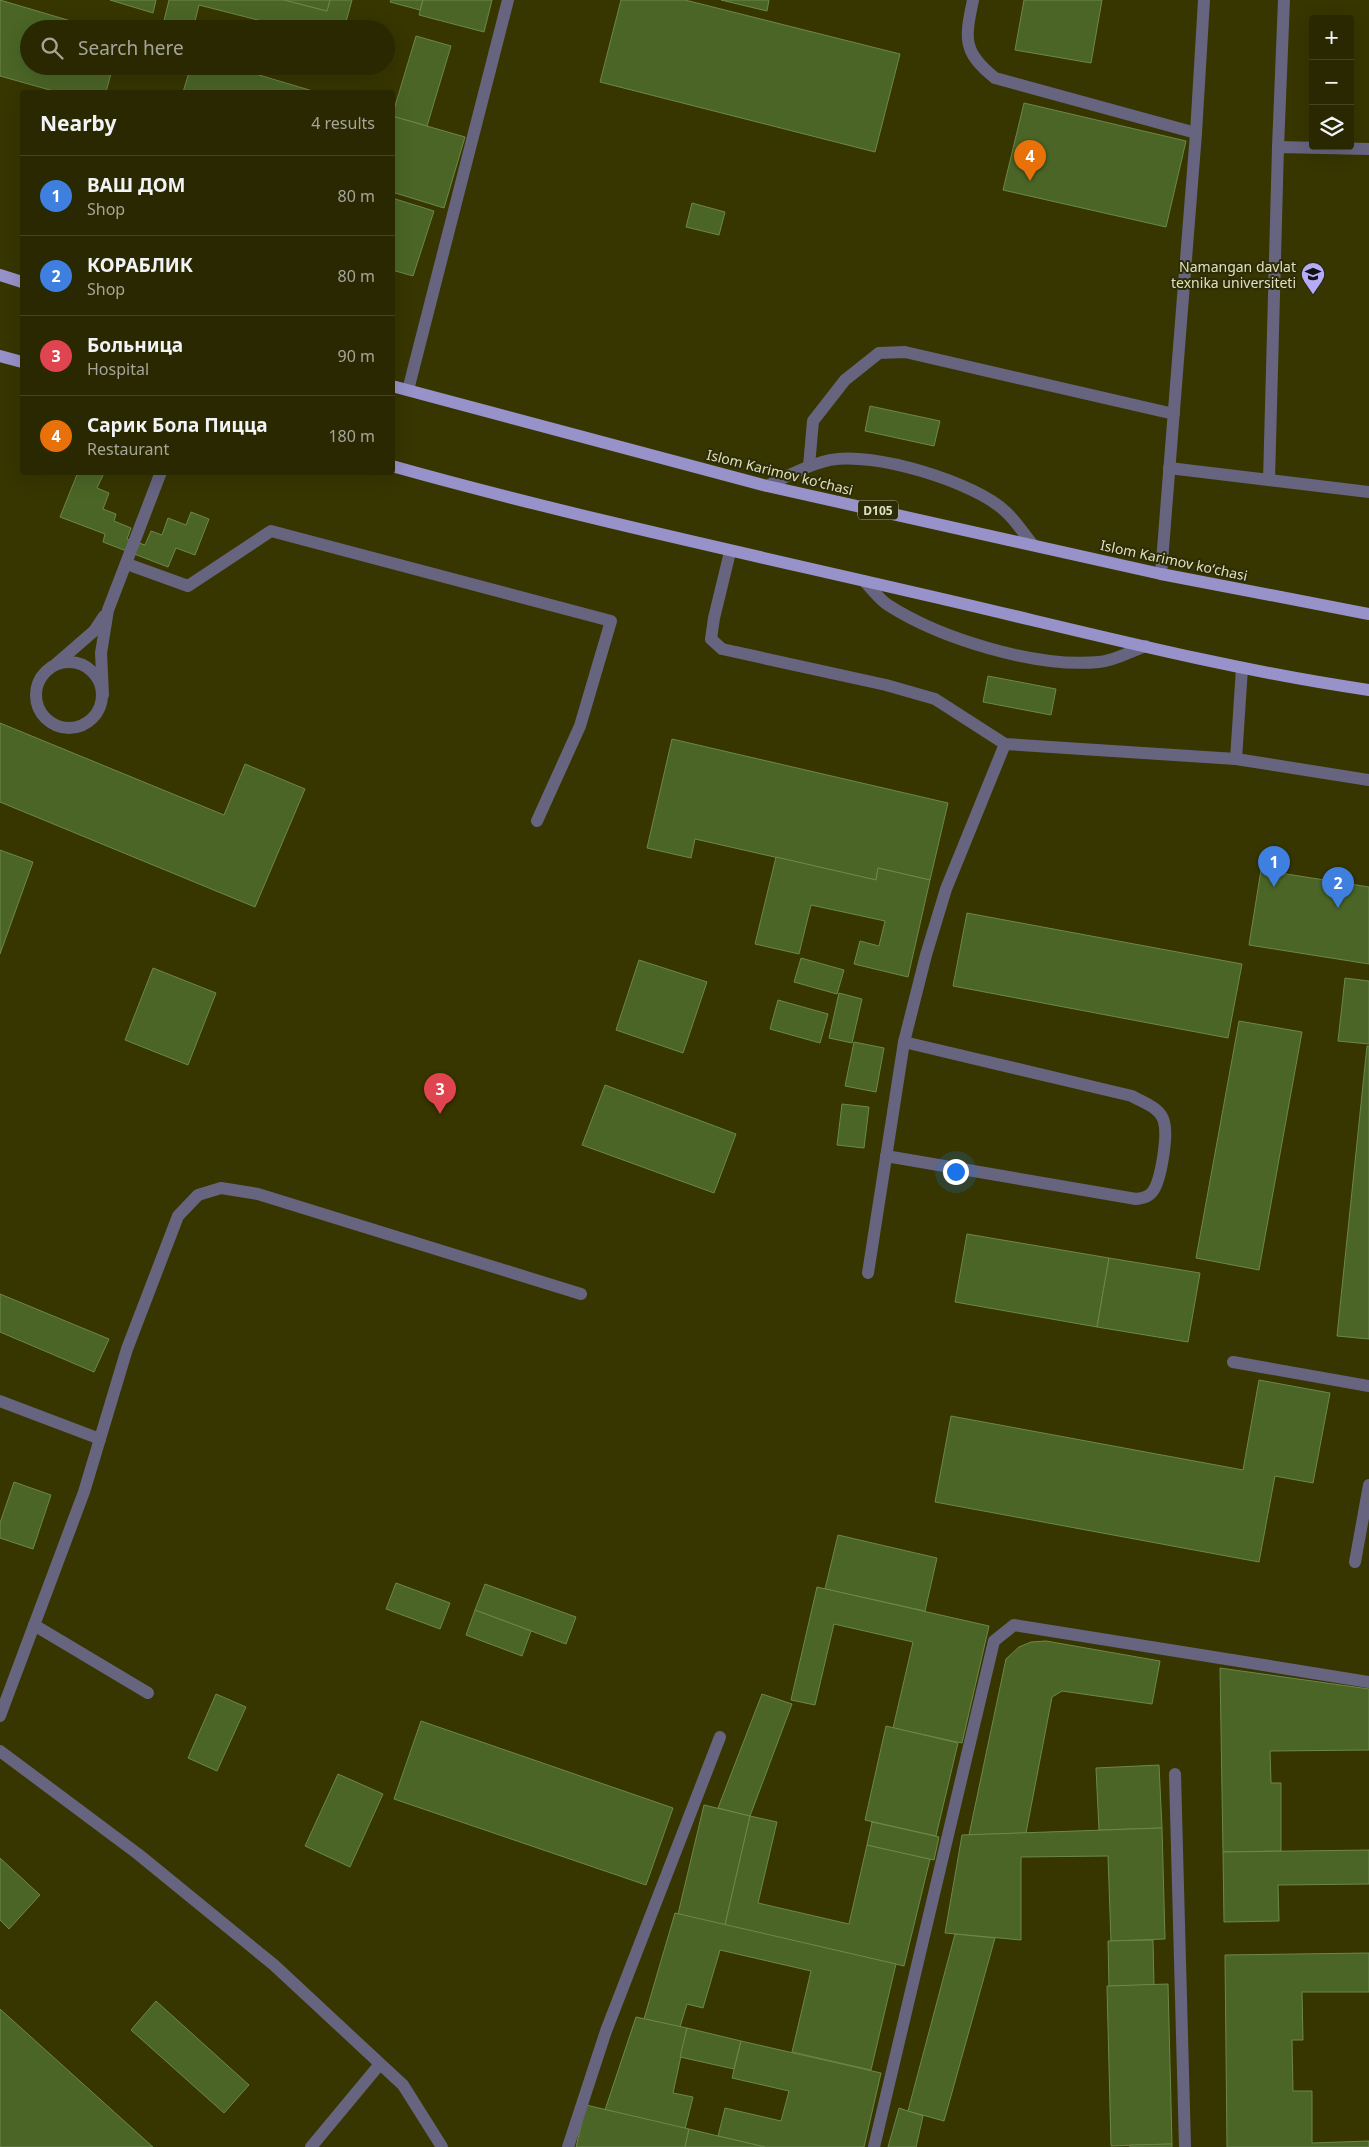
<!DOCTYPE html>
<meta charset="utf-8">
<style>
:root{--surface:#292800;--page:#31300a;--text:#f1f3f6;--muted:#a5a699;--line:#454422;--accent:#db2777}
body{margin:0;font-family:"Noto Sans",sans-serif;background:var(--page);color:var(--text)}
.controls{position:absolute;right:15px;top:15px;display:grid;overflow:hidden;border-radius:5px;box-shadow:0 5px 20px #0002}
.controls button{width:45px;height:45px;display:grid;place-items:center;padding:0;border:0;border-bottom:1px solid var(--line);background:var(--surface);color:var(--text);font:25px sans-serif}
.you{position:absolute;left:955px;top:1171px;width:18px;height:18px;margin:-12px;border:4px solid #fff;border-radius:50%;background:#1a73e8;box-shadow:0 0 0 8px #1a73e833}
.badge{display:grid;place-items:center;width:32px;height:32px;border-radius:50%;background:var(--accent);color:#fff;font-size:16px;font-weight:700}
.pin{position:absolute;translate:-50% -41px;filter:drop-shadow(0 1px 2px #0008)}
.pin::after{content:'';position:absolute;top:26px;width:18px;height:15px;background:inherit;clip-path:polygon(0 0,100% 0,50% 100%)}
.list{margin:0;padding:0;list-style:none}
h2{display:flex;justify-content:space-between;align-items:center;height:65px;margin:0;padding:0 20px;font-size:21px}
h2 small{font-size:16px;font-weight:400;color:var(--muted)}
.list li{display:grid;grid-template-columns:32px 1fr auto;gap:15px;align-items:center;box-sizing:border-box;height:80px;padding:0 20px;border-top:1px solid var(--line)}
.list b{display:block;font-size:19px;white-space:nowrap}
.list p{margin:0;font-size:16px;white-space:nowrap;color:var(--muted)}
.list em{font-size:16px;font-style:normal;color:var(--muted)}
.icon{flex:none;width:28px;height:28px;fill:none;stroke:currentColor;stroke-width:2;stroke-linecap:round;stroke-linejoin:round}
.map{position:relative;flex:none;width:1369px;height:2147px;overflow:hidden}
.search{position:absolute;background:var(--surface);box-shadow:0 5px 20px #0002;left:20px;top:20px;width:375px;height:55px;display:flex;align-items:center;gap:12px;box-sizing:border-box;padding:0 18px;border-radius:28px;color:var(--muted);font-size:19px}
.panel{position:absolute;background:var(--surface);box-shadow:0 5px 20px #0002;left:20px;top:90px;width:375px;height:385px;border-radius:5px}
.map>svg:first-child{display:block}
</style>
<div class="map">
<svg width="1369" height="2147" viewBox="0 0 1369 2147">
<rect width="100%" height="100%" fill="#373600"/>
<g fill="#4b6526" stroke="#6d874b">
<polygon points="0,0 98,29 29,29 29,66 113,66 106,92 57,92 0,76"/>
<polygon points="110,0 156,0 153,13"/>
<polygon points="169,0 285,0 327,11 330,0 352,0 344,29 293,29 199,5 193,29 162,29"/>
<polygon points="284,0 330,0 327,11"/>
<polygon points="391,0 423,0 420,10 390,2"/>
<polygon points="423,0 492,0 484,32 419,15"/>
<polygon points="621,0 685,0 900,54 875,152 600,82"/>
<polygon points="721,0 769,0 767,11"/>
<polygon points="1024,0 1102,0 1091,63 1015,50"/>
<polygon points="416,36 451,46 427,126 392,116"/>
<polygon points="191,66 229,66 316,92 183,92"/>
<polygon points="1024,103 1186,141 1166,227 1003,190"/>
<polygon points="392,116 465,137 444,208 392,192"/>
<polygon points="392,198 434,211 413,276 392,270"/>
<polygon points="692,203 725,212 719,235 686,227"/>
<polygon points="870,406 940,421 934,446 865,431"/>
<polygon points="78,472 104,473 97,488 109,493 103,509 116,514 114,521 131,528 127,539 145,545 151,531 162,535 168,518 186,525 191,512 209,519 195,555 176,548 168,567 103,542 105,534 60,517"/>
<polygon points="988,676 1056,689 1051,715 983,702"/>
<polygon points="0,723 224,815 245,764 305,789 255,907 0,802"/>
<polygon points="672,739 948,803 930,880 878,868 876,880 695,839 691,858 647,848"/>
<polygon points="0,850 33,862 0,954"/>
<polygon points="776,857 876,880 878,868 930,880 908,977 854,964 860,941 879,946 885,921 811,905 799,954 755,944"/>
<polygon points="1261,870 1369,887 1369,964 1249,945"/>
<polygon points="967,913 1242,964 1228,1038 953,986"/>
<polygon points="801,958 844,970 837,994 794,982"/>
<polygon points="639,960 707,982 683,1053 616,1030"/>
<polygon points="153,968 216,993 188,1065 125,1040"/>
<polygon points="1345,978 1369,981 1369,1044 1338,1041"/>
<polygon points="839,993 862,999 852,1043 829,1038"/>
<polygon points="778,1000 828,1014 820,1043 770,1029"/>
<polygon points="1239,1021 1302,1032 1259,1270 1196,1258"/>
<polygon points="854,1042 884,1048 876,1092 845,1086"/>
<polygon points="1367,1046 1369,1046 1369,1339 1337,1336"/>
<polygon points="605,1085 736,1134 714,1193 582,1145"/>
<polygon points="842,1104 869,1107 864,1148 837,1145"/>
<polygon points="967,1234 1109,1258 1097,1327 955,1302"/>
<polygon points="1109,1258 1200,1273 1188,1342 1097,1327"/>
<polygon points="0,1294 109,1339 94,1372 0,1332"/>
<polygon points="1259,1380 1330,1393 1313,1483 1275,1476 1259,1562 935,1502 951,1416 1243,1470"/>
<polygon points="14,1482 51,1495 33,1549 0,1538 0,1523"/>
<polygon points="838,1535 937,1558 925,1611 825,1589"/>
<polygon points="396,1583 450,1603 440,1629 386,1609"/>
<polygon points="485,1584 576,1617 566,1644 475,1610"/>
<polygon points="817,1587 989,1626 962,1743 893,1728 913,1642 834,1624 815,1705 791,1700"/>
<polygon points="475,1610 531,1631 522,1656 466,1635"/>
<polygon points="1046,1641 1160,1661 1152,1704 1062,1691 1052,1697 1026,1833 969,1835 1006,1659 1019,1647 1031,1642"/>
<polygon points="1220,1668 1369,1689 1369,1750 1270,1751 1271,1783 1281,1783 1281,1851 1223,1852"/>
<polygon points="216,1694 246,1707 217,1771 188,1758"/>
<polygon points="762,1694 792,1704 750,1816 718,1808"/>
<polygon points="421,1721 673,1808 646,1885 394,1799"/>
<polygon points="886,1726 958,1743 936,1836 865,1820"/>
<polygon points="1159,1765 1162,1828 1099,1830 1096,1768"/>
<polygon points="338,1774 383,1794 350,1867 305,1846"/>
<polygon points="704,1805 750,1816 725,1925 678,1914"/>
<polygon points="750,1816 777,1822 758,1903 849,1924 867,1845 930,1859 904,1966 725,1925"/>
<polygon points="872,1822 939,1837 934,1860 867,1845"/>
<polygon points="1162,1828 1165,1939 1111,1941 1108,1856 1021,1857 1021,1940 945,1933 962,1835"/>
<polygon points="1369,1850 1369,1884 1278,1885 1279,1921 1224,1922 1223,1852"/>
<polygon points="0,1858 40,1895 9,1929 0,1920"/>
<polygon points="675,1913 896,1964 871,2070 792,2052 811,1971 720,1950 703,2008 687,2004 680,2027 644,2019"/>
<polygon points="955,1934 995,1938 944,2121 908,2111"/>
<polygon points="1153,1940 1154,1985 1109,1986 1108,1941"/>
<polygon points="1369,1953 1369,1992 1302,1992 1303,2040 1292,2040 1293,2091 1312,2091 1312,2143 1369,2141 1369,2147 1227,2147 1225,1955"/>
<polygon points="1168,1984 1172,2144 1111,2146 1107,1986"/>
<polygon points="156,2001 249,2085 224,2113 131,2030"/>
<polygon points="0,2009 153,2147 0,2147"/>
<polygon points="636,2017 687,2028 673,2093 693,2097 685,2129 605,2110"/>
<polygon points="687,2028 741,2041 734,2069 680,2057"/>
<polygon points="741,2041 881,2073 864,2147 765,2147 718,2136 725,2108 781,2121 789,2091 732,2078"/>
<polygon points="586,2105 689,2129 685,2147 576,2147"/>
<polygon points="899,2108 923,2116 916,2147 888,2147"/>
<polygon points="689,2129 718,2136 765,2147 685,2147"/>
<polygon points="1172,2144 1172,2147 1130,2147 1130,2145"/>
</g>
<g fill="none" stroke-linecap="round" stroke-linejoin="round">
<g stroke="#66647f" stroke-width="12">
<path d="M973 0C965 38 962 52 995 78L1196 133"/>
<polyline points="1278,147 1284,0"/>
<polyline points="408,390 508,0"/>
<polyline points="809,466 813,421 845,380 879,353 905,352 1174,414"/>
<polyline points="1169,468 1369,492"/>
<polyline points="1269,480 1278,147 1369,149"/>
<path d="M767 486C787 476 808 465 830 460 873 451 975 482 1006 512 1016 521 1024 534 1033 545"/>
<polyline points="730,552 714,618 711,639 722,649 886,685 935,699 1005,744 1236,759 1369,780"/>
<polyline points="127,564 188,586 271,531 611,621 580,726 537,821"/>
<polyline points="1161,574 1196,133 1204,0"/>
<path d="M864 581C872 589 879 599 888 605 941 639 1036 668 1099 662 1114 661 1131 651 1146 646"/>
<circle cx="69" cy="695" r="33"/>
<polyline points="56,664 94,631 104,616"/>
<polyline points="103,695 101,653 108,610 161,472"/>
<polyline points="1236,759 1242,668"/>
<path d="M886 1156 1136 1199C1143 1198 1149 1197 1153 1191 1161 1180 1168 1136 1164 1122 1161 1108 1144 1103 1132 1096L904 1042"/>
<polyline points="868,1273 904,1042 926,955 946,889 1005,744"/>
<polyline points="1233,1362 1369,1386"/>
<polyline points="0,1401 100,1439"/>
<polyline points="1355,1562 1369,1485"/>
<polyline points="34,1625 148,1693"/>
<polyline points="0,1716 84,1492 127,1349 178,1216 198,1195 221,1188 258,1194 581,1294"/>
<polyline points="0,1751 138,1854 274,1965 403,2085 442,2147"/>
<polyline points="1175,1774 1185,2147"/>
<polyline points="311,2147 380,2064"/>
<polyline points="568,2147 606,2031 720,1737"/>
<polyline points="874,2147 994,1641 1014,1625 1369,1682"/>
</g>
<g stroke="#9792c9" stroke-width="12">
<polyline points="0,275 22,282"/>
<polyline points="0,356 22,362"/>
<polyline points="392,386 767,486 1161,574 1369,614"/>
<path d="M392 466C567 515 744 553 921 594 1070 628 1218 668 1369 690"/>
</g>
</g>
<defs>
<g id="university-pin" transform="scale(1.25)"><path d="M0 17L-7.5 6A9.5 9.5 0 1 1 7.5 6Z" fill="#b4acf9" stroke="#2c2c07"/><path d="M0-5L7-2L0 1L-7-2ZM-4 1L0 2.5L4 1V4Q0 6-4 4Z" fill="#111"/></g>
</defs>
<g fill-rule="evenodd">
<use href="#university-pin" x="1313" y="274"/>
</g>
<g text-anchor="middle" dominant-baseline="central" stroke-width="4" stroke-linejoin="round" paint-order="stroke">
<rect fill="#2c2c07" stroke="#aa8" stroke-width="1" x="858" y="500.5" width="40" height="19" rx="4"/>
<g font-size="12" font-weight="bold" fill="#e0e0bf">
<text x="878" y="510">D105</text>
</g>
<g font-size="14" fill="#e0e0bf" stroke="#2c2c07" text-anchor="end">
<text x="1296" y="266">Namangan davlat<tspan x="1296" dy="16">texnika universiteti</tspan></text>
</g>
<g font-size="14" fill="#e0e0bf" stroke="#2c2c07">
<text transform="translate(780 472) rotate(14)">Islom Karimov koʻchasi</text>
<text transform="translate(1174 560) rotate(12)">Islom Karimov koʻchasi</text>
</g>
</g>
</svg>
<div class="controls">
<button>+</button>
<button>−</button>
<button><svg class="icon" aria-label="layers" viewBox="0 0 24 24"><path d="M12 4l9 5-9 5-9-5zM3 14l9 5 9-5"/></svg></button>
</div>
<div class="you"></div>
<div class="pin badge" style="left:1274px;top:887px;background:#3f7fe0">1</div>
<div class="pin badge" style="left:1338px;top:908px;background:#3f7fe0">2</div>
<div class="pin badge" style="left:440px;top:1114px;background:#e0444e">3</div>
<div class="pin badge" style="left:1030px;top:181px;background:#e8710a">4</div>
<div class="search"><svg class="icon" aria-label="search" viewBox="0 0 24 24"><circle cx="10" cy="10" r="6"/><path d="M15 15l6 6"/></svg>Search here</div>
<section class="panel">
<h2>Nearby<small>4 results</small></h2>
<ul class="list">
<li><span class="badge" style="background:#3f7fe0">1</span><div><b>ВАШ ДОМ</b><p>Shop</p></div><em>80 m</em></li>
<li><span class="badge" style="background:#3f7fe0">2</span><div><b>КОРАБЛИК</b><p>Shop</p></div><em>80 m</em></li>
<li><span class="badge" style="background:#e0444e">3</span><div><b>Больница</b><p>Hospital</p></div><em>90 m</em></li>
<li><span class="badge" style="background:#e8710a">4</span><div><b>Сарик Бола Пицца</b><p>Restaurant</p></div><em>180 m</em></li>
</ul>
</section>
</div>
